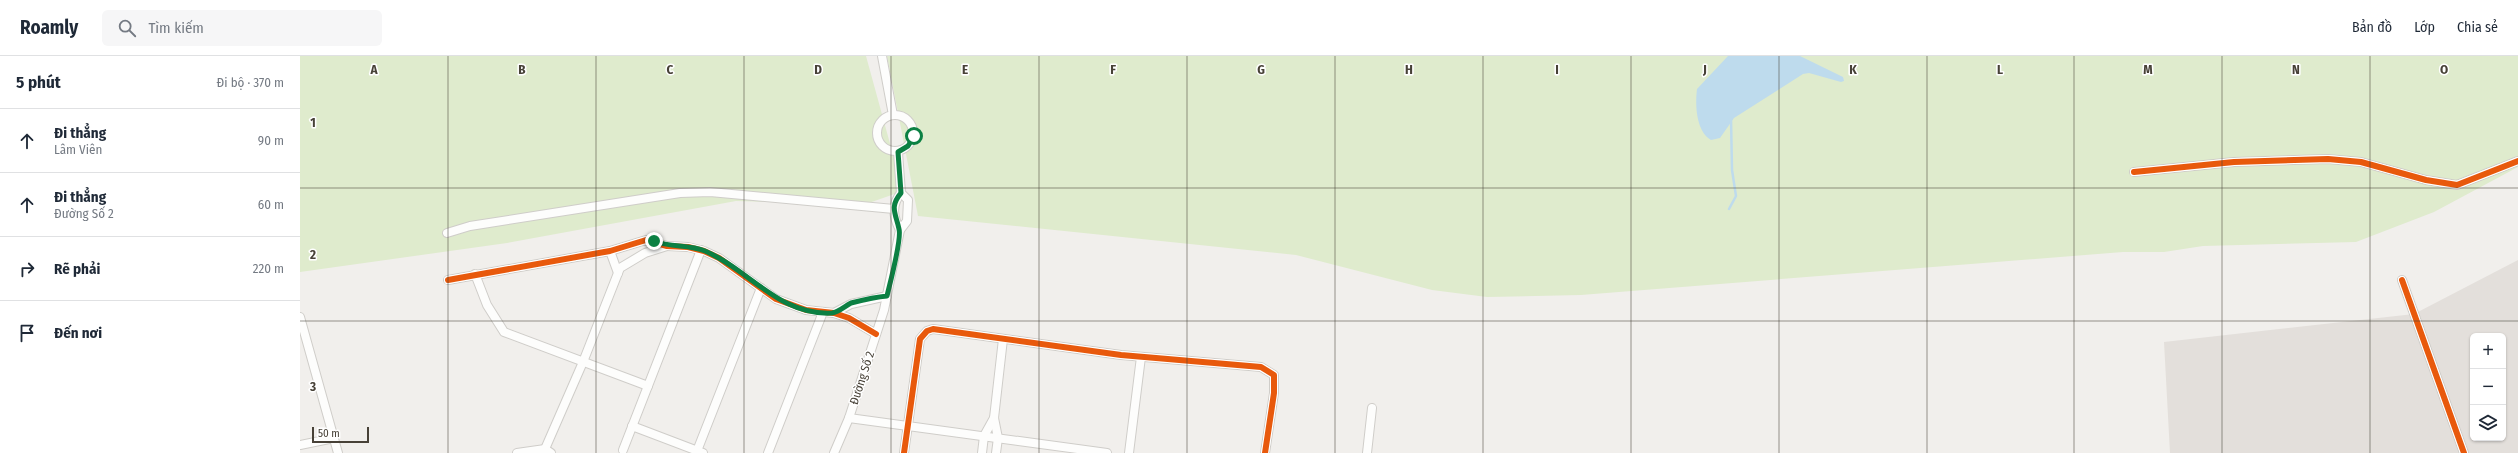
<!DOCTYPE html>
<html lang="vi">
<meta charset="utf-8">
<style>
:root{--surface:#fff;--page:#f6f6f7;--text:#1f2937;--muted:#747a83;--line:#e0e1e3}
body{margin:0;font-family:"Fira Sans Condensed",sans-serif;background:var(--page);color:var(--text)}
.controls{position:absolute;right:12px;bottom:12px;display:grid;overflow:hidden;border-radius:6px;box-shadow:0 1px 3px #0004}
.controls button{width:36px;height:36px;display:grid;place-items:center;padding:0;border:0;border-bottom:1px solid var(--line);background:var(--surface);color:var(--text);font:20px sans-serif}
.scale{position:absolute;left:12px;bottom:10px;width:57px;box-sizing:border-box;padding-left:4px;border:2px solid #474137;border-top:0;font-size:11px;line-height:14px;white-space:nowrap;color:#474137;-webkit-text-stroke:3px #fff;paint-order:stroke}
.stop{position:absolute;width:12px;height:12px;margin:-9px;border:3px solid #0b8043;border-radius:50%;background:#fff}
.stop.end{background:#0b8043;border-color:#fff;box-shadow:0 1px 4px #0008}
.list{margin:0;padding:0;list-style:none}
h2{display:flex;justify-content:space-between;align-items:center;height:52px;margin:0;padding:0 16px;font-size:17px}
h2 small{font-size:13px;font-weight:400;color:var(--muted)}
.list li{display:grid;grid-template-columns:26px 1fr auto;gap:12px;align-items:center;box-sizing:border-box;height:64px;padding:0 16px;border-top:1px solid var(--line)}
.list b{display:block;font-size:15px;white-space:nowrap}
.list p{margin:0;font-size:13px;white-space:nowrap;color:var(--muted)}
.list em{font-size:13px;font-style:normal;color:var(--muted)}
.icon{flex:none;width:22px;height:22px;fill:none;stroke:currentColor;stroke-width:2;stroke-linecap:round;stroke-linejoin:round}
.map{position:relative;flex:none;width:2218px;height:397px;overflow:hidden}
header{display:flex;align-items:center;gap:24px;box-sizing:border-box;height:56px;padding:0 20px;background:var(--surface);border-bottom:1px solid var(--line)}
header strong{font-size:19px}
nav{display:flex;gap:22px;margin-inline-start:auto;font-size:14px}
.search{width:280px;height:36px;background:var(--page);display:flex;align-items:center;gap:10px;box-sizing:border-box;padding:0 14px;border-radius:6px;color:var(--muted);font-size:15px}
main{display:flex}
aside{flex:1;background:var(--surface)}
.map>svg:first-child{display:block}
</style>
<header>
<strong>Roamly</strong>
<div class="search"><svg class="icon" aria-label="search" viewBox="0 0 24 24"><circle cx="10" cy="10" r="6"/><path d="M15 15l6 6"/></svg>Tìm kiếm</div>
<nav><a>Bản đồ</a><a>Lớp</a><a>Chia sẻ</a></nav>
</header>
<main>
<aside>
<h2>5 phút<small>Đi bộ · 370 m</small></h2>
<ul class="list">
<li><svg class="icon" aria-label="ahead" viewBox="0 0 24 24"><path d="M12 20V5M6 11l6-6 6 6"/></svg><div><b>Đi thẳng</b><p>Lâm Viên</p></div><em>90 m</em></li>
<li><svg class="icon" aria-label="ahead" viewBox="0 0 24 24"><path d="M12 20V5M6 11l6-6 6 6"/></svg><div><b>Đi thẳng</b><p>Đường Số 2</p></div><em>60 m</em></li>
<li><svg class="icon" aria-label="right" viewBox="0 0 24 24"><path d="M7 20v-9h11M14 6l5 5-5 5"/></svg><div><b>Rẽ phải</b></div><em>220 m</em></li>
<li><svg class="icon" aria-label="arrive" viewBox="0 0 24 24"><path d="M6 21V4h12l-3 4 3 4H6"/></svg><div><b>Đến nơi</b></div></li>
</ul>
</aside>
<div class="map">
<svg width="2218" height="397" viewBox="0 0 2218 397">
<rect width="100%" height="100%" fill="#f1efec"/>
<path fill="#e3dfdb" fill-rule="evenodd" d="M2218 204V397H1870L1864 286 2114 258ZM2173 280H2203V382H2173Z"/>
<g fill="#dfebcd">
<polygon points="0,0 566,0 603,135 566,148 436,145 207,187 0,216"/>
<polygon points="587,0 2218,0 2218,111 2134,156 2056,186 1903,190 1864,196 1823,196 1281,239 1187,241 1132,234 996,199 618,160"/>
</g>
<path fill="#bedbed" d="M1428 0H1500L1543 21 1544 25 1541 26 1509 17 1503 18 1434 62 1420 82 1411 84C1396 75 1395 49 1397 33Z"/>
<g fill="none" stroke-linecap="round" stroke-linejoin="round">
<polyline stroke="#bedbed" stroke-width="2.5" points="1429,153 1436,140 1432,114 1431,62"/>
<g stroke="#cfcdc9" stroke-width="10">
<g id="street">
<polyline points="582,0 593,59"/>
<circle cx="595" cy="77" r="18"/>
<polyline points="1834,116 1934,106 2028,103 2061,106 2126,124 2157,129 2218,105"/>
<path d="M600 174C593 161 591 149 601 137"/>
<polyline points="147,177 170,170 380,137 410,136 594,153"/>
<polyline points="310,195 318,217"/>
<polyline points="175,218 187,249 204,276 348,330"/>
<polyline points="148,224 310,195 346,184 367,190 388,191 404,195 419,202 476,243 506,254 534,257 549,262 576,278"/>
<polyline points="2102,224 2164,397"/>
<polyline points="534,257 551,248 587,240"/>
<polyline points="0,261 38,397"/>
<polyline points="549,362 807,397"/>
<polyline points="332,370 403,397"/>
<polyline points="0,389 34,382"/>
<polyline points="245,393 283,306 320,212 345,197 367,190"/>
<polyline points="323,394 401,194"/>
<polyline points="397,395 461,232"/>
<polyline points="217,397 245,393 251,397"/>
<polyline points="468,397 523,256"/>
<polyline points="534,397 549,362 584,254 600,174 607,165 608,144 601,137 598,96"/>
<polyline points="604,397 620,283 627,275 633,273 821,299 961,311 974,319 974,337 965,397"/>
<polyline points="682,397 684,380 694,362"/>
<polyline points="696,397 698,382 694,362 703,283"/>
<polyline points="829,397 841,301"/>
<polyline points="1067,397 1072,352"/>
</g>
</g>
<use href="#street" stroke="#fdfdfc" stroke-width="8"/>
<g stroke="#fff" stroke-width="8">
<g id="cycleway">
<polyline points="1834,116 1934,106 2028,103 2061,106 2126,124 2157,129 2218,105"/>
<polyline points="148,224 310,195 346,184 367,190 388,191 404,195 419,202 476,243 506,254 534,257 549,262 576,278"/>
<polyline points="2102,224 2164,397"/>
<polyline points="604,397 620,283 627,275 633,273 821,299 961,311 974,319 974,337 965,397"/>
</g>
</g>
<use href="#cycleway" stroke="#e8590c" stroke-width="6"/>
</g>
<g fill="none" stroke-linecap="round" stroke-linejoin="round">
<path stroke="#0b8043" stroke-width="5" d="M354 185C372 192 388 188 405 195 450 214 479 260 532 257 539 256 545 250 551 247 563 244 576 241 587 240 590 227 602 183 599 173 596 158 589 151 601 137L598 96 608 90 614 80"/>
</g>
<path fill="none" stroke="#474137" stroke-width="1" stroke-opacity="0.55" d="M148 0V397M296 0V397M444 0V397M591 0V397M739 0V397M887 0V397M1035 0V397M1183 0V397M1331 0V397M1479 0V397M1627 0V397M1774 0V397M1922 0V397M2070 0V397M0 132H2218M0 265H2218"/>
<g text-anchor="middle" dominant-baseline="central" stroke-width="3" stroke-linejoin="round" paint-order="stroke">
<g font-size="12" fill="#474137" stroke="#fff">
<text transform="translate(562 322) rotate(-72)">Đường Số 2</text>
</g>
</g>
<g font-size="13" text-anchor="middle" font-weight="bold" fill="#474137" stroke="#fff" stroke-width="3" stroke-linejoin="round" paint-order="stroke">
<text x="74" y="18">A</text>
<text x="222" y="18">B</text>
<text x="370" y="18">C</text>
<text x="518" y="18">D</text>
<text x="665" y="18">E</text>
<text x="813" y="18">F</text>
<text x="961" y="18">G</text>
<text x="1109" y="18">H</text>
<text x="1257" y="18">I</text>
<text x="1405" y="18">J</text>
<text x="1553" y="18">K</text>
<text x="1700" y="18">L</text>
<text x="1848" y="18">M</text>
<text x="1996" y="18">N</text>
<text x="2144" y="18">O</text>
<text x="13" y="71">1</text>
<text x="13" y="203">2</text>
<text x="13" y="335">3</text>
</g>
</svg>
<div class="controls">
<button>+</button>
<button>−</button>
<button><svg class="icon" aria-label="layers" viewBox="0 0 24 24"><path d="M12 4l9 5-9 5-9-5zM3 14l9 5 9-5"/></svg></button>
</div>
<div class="scale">50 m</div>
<div class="stop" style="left:614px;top:80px"></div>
<div class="stop end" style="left:354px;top:185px"></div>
</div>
</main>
